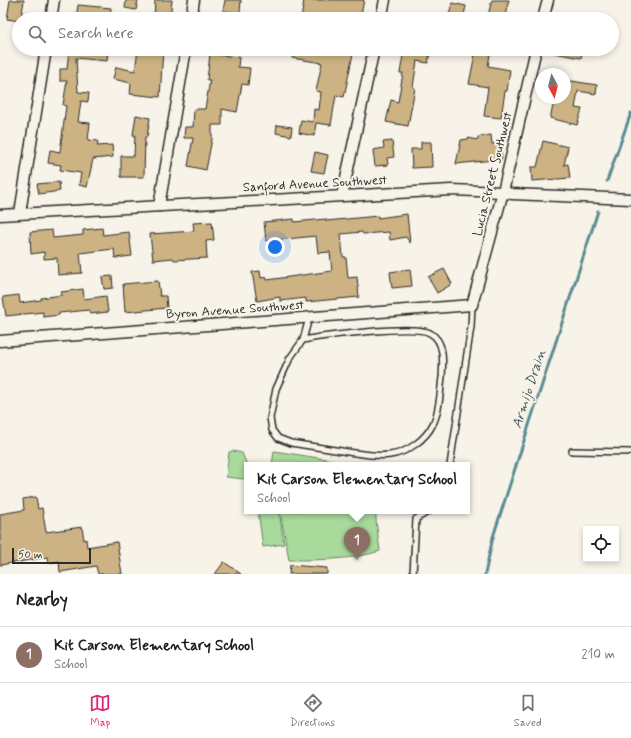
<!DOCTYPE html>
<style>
:root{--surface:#fff;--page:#f2f2f2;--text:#202124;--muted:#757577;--line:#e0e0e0;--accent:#db2777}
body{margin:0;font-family:Mynerve,sans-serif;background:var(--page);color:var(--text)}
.controls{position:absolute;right:12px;bottom:12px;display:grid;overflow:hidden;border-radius:0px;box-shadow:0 2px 6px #0003}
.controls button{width:36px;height:36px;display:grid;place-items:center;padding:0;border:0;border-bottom:1px solid var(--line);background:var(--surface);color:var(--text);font:20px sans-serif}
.compass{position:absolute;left:535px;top:68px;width:36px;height:36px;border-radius:50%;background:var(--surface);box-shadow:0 2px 6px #0003;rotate:173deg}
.scale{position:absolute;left:12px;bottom:10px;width:79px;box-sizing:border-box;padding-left:4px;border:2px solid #2b2b2b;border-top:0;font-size:11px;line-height:14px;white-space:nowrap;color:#2b2b2b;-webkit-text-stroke:3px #f7f3e8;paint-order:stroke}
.you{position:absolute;left:275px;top:247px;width:14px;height:14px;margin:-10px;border:3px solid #fff;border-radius:50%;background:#1a73e8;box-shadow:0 0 0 6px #1a73e833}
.badge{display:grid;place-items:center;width:26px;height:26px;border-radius:50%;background:var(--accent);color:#fff;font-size:13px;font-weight:700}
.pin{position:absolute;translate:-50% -33px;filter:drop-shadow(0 1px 2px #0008)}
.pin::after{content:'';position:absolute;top:21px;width:14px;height:12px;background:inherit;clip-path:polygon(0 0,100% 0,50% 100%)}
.popup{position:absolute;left:244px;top:462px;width:226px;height:52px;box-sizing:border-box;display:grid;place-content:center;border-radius:0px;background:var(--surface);filter:drop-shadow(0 1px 3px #0005);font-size:13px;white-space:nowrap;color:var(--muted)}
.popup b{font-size:15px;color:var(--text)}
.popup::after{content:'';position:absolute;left:50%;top:100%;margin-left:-8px;border:8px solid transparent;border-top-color:var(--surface)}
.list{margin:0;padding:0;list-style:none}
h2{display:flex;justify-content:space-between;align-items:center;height:52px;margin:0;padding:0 16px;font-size:17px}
h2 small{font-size:13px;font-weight:400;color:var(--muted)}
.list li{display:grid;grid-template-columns:26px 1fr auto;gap:12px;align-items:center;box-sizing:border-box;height:56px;padding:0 16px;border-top:1px solid var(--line)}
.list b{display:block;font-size:15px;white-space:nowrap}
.list p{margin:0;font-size:13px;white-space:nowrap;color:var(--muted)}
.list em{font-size:13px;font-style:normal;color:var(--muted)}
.icon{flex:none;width:22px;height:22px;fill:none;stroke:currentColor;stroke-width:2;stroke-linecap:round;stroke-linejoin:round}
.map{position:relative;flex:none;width:631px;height:574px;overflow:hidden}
.search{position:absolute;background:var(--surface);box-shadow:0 2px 6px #0003;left:12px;right:12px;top:12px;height:44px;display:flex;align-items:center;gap:10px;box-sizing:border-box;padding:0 14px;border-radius:22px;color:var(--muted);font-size:15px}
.sheet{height:108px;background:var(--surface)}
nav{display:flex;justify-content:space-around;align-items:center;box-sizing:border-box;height:56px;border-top:1px solid var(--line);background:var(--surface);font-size:11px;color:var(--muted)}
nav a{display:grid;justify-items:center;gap:2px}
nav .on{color:var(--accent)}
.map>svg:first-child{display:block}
</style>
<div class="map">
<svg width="631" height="574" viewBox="0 0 631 574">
<rect width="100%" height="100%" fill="#f7f3e8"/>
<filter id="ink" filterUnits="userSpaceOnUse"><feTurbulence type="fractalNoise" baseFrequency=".025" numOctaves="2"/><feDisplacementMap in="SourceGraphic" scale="8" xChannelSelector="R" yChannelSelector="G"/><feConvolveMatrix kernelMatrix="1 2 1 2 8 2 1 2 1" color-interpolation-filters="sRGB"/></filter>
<g filter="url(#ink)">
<g fill="#a8da9b" stroke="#6a8263">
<polygon points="233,451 242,453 247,465 247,476 243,479 226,477 229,452"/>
<polygon points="274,451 332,460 331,465 272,465"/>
<polygon points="258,511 279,511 284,544 263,547"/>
<path d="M280 511H376V520L380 551C351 560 319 560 289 560Z"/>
</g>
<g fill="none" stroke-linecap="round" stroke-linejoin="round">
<g stroke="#5a8b90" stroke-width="3">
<polyline points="607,181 631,113"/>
<polyline points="485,574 493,537 598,211"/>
</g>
</g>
<g fill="#cdb383" stroke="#2b2b2b">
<polygon points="10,0 24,0 21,19 19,19 19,21 7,19"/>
<polygon points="126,0 138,0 136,10 125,8"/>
<polygon points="155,0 172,0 170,19 154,19"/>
<polygon points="225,0 241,0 240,13 223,11"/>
<polygon points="304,0 364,0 360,19 301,19"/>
<polygon points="492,0 509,0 504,19 487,19"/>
<polygon points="452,3 466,6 463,19 448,19"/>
<polygon points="78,5 111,8 110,19 76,19"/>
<polygon points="69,49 108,49 107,61 76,58 78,92 89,93 88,102 81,101 78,122 90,123 88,140 98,141 97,146 112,145 113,157 93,159 87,187 79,185 81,173 60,170 61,165 48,163 50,150 60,152 66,106 63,105 67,81 60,81 60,69 67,69"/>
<polygon points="138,49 163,49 160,97 130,94 131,83 113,79 116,67 135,71"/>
<polygon points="293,49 354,49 344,97 336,95 331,125 316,123 314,136 299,133 301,120 313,122 314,109 319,110 321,92 316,91 322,63 292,58"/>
<polygon points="404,49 431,49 428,63 417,61 413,87 415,88 408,126 386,122 391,100 398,102 403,73 400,73"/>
<polygon points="476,49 491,49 488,66 510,70 507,91 505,91 501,118 484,116 488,87 469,84"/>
<polygon points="555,49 583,49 581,58 554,53"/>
<polygon points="210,54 239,57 238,67 250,68 248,85 242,84 237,112 222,109 222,125 212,125 212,139 206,170 188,166 193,138 184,138 185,127 193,127 194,109 205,109 210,80 207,80"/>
<polygon points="565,80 597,85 596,94 578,91 575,108 582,109 577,125 550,118 554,102 559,103 560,98 565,98"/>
<polygon points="136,115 150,118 147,137 145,137 144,177 121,177 121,156 134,156 135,135 133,135"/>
<polygon points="277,125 292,127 291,136 276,133"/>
<polygon points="491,135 492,144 500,143 502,159 456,164 461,140 468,139 468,138 478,140 478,137"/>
<polygon points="392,141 394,157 387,158 388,165 375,166 373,150 384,148 383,142"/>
<polygon points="543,141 568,147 564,165 568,164 570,178 532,181 531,167 537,167"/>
<polygon points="421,142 431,142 432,167 412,168 411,149 421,149"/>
<polygon points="315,152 328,155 324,173 311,171"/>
<polygon points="59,182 60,191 39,194 37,184"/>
<polygon points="407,214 410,243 406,237 390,240 389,232 363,234 362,232 341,234 343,257 346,257 348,278 357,277 359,297 306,302 306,298 280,301 280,297 257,301 252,272 260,271 261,278 266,277 267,280 332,271 330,252 318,253 316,236 266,241 264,222 294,219 294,222 326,219 326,221 378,216 378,218"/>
<polygon points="212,222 214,240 206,241 207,258 174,260 173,258 153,260 150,234 194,231 193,223"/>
<polygon points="102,228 103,235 129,232 132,256 115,258 114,249 80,253 82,273 58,275 57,258 44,259 44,252 31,254 30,232 52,230 53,238 83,235 83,230"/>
<polygon points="410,269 412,286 392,288 390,272"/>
<polygon points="444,269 452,284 437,293 428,277"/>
<polygon points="112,276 113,288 104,289 102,277"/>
<polygon points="158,281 160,296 166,296 167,308 125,312 123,284"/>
<polygon points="83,289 84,299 106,296 108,312 90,314 89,310 59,313 59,315 43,317 43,312 6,316 3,297 19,295 20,303 41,300 41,298 62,295 61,292"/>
<polygon points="36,497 38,509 42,508 46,532 82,527 84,540 86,539 87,547 117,542 122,574 98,574 96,566 60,572 59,561 49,563 48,557 0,565 0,514 24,510 23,499"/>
<polygon points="224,562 241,574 215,574"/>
<polygon points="290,565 327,568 327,574 289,574"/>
</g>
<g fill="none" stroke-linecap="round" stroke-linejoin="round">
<g stroke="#2b2b2b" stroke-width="8">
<g id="lane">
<path d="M303 340C323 336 415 324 430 333 445 341 443 362 442 377 440 392 440 410 433 424 426 439 407 453 390 455 376 457 362 454 348 452 329 449 310 446 291 443L278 438 272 430 270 418 276 389 290 358 303 340 309 318"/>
<polyline points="572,451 631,452"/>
<polyline points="450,465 471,327 472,305"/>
<polyline points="413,574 416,519 429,511"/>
</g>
</g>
<g stroke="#2b2b2b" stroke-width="13">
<g id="street">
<polyline points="51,19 54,0"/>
<polyline points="191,19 194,0"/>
<polyline points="381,19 385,0"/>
<polyline points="543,19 548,0"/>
<polyline points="342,196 374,49"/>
<polyline points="159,206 186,49"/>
<polyline points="20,213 46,49"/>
<polyline points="0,215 451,190 503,192 512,194 631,199"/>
<polyline points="0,341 472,305 503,192 536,49"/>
</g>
</g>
<use href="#lane" stroke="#f7f3e8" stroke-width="5"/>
<use href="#street" stroke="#f7f3e8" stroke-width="10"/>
</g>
</g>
<g text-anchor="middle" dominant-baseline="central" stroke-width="4" stroke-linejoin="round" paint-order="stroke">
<g font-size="13" fill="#2b2b2b" stroke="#f7f3e8">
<text transform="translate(493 174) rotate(-76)">Lucia Street Southwest</text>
<text transform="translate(315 184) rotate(-3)">Sanford Avenue Southwest</text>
<text transform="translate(235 310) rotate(-4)">Byron Avenue Southwest</text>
</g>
<g font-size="14" font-style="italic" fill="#435b5d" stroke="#f7f3e8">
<text transform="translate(529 389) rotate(-72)">Armijo Drain</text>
</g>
</g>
</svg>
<div class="controls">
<button><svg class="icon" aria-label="locate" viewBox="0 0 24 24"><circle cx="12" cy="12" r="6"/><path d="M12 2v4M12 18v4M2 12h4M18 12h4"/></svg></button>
</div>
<svg class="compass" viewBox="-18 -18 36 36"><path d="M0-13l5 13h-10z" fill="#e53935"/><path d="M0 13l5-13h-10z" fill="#757577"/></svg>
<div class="scale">50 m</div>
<div class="you"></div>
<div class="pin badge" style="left:357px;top:560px;background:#8d6e63">1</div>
<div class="popup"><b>Kit Carson Elementary School</b>School</div>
<div class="search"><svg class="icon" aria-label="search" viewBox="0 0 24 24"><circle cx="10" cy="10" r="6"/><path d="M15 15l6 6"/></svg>Search here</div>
</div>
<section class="sheet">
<h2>Nearby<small></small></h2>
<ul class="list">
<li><span class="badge" style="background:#8d6e63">1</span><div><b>Kit Carson Elementary School</b><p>School</p></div><em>210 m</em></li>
</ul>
</section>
<nav>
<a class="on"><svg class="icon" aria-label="map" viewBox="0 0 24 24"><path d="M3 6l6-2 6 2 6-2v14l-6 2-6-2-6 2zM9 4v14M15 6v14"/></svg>Map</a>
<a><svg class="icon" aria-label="directions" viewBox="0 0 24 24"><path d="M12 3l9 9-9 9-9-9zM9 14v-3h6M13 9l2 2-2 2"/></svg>Directions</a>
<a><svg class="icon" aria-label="saved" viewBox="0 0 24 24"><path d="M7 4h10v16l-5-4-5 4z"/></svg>Saved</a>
</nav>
